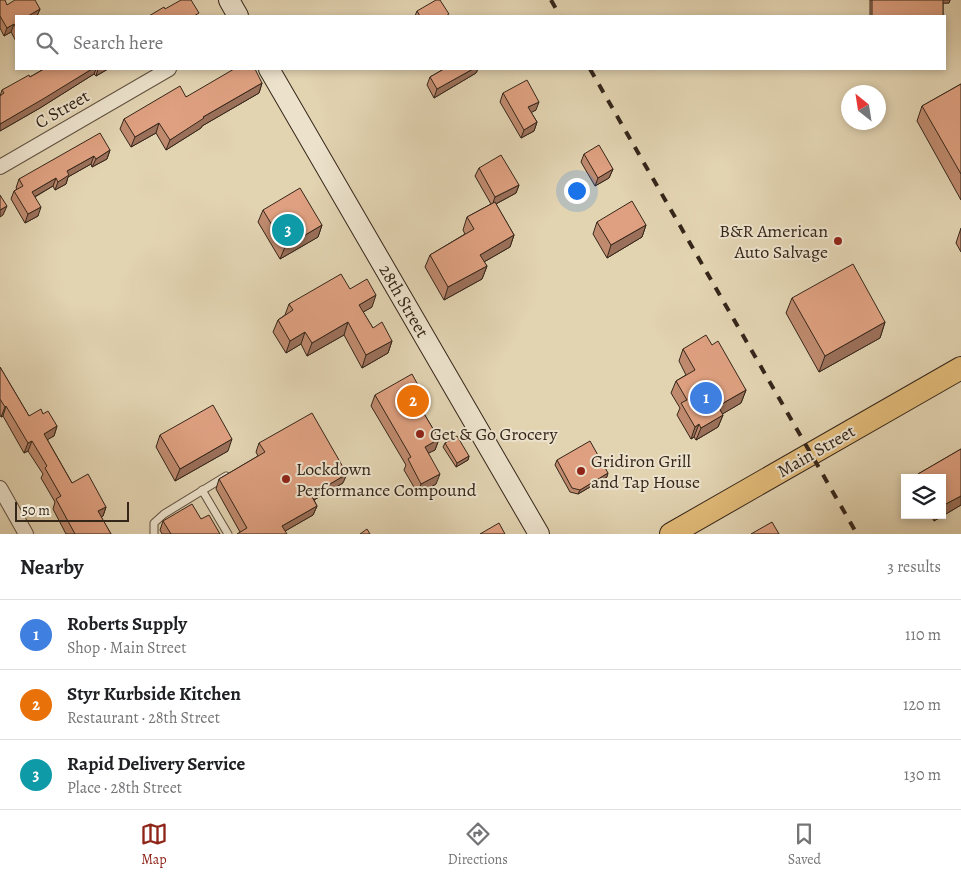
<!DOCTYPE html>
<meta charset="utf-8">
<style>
:root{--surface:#fff;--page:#f6f6f6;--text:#202124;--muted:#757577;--line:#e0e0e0;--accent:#8f2418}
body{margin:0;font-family:Alegreya,serif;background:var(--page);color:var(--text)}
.controls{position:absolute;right:15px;bottom:15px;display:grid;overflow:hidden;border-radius:0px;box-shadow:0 2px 8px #0003}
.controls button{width:45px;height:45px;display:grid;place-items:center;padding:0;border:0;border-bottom:1px solid var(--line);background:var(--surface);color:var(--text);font:25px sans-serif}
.compass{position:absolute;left:841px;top:85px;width:45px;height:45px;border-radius:50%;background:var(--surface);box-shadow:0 2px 8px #0003;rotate:330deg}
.scale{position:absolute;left:15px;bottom:12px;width:114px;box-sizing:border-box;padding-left:5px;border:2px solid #35261a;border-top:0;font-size:14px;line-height:18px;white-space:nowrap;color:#35261a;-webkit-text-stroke:4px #ece2cc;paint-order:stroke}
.you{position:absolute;left:576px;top:190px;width:18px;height:18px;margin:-12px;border:4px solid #fff;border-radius:50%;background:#1a73e8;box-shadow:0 0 0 8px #1a73e833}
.badge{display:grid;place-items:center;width:32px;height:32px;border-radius:50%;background:var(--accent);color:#fff;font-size:16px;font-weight:700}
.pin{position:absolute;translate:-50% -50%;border:2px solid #fff;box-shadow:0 1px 5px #0006}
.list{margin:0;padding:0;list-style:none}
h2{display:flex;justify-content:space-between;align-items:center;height:65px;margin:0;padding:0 20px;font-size:21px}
h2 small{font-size:16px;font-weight:400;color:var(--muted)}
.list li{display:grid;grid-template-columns:32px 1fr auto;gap:15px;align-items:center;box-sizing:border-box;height:70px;padding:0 20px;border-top:1px solid var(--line)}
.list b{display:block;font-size:19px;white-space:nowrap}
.list p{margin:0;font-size:16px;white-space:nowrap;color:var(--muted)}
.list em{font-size:16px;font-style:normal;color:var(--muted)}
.icon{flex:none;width:28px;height:28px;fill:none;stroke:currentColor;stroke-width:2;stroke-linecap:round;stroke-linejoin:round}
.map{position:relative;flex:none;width:961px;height:534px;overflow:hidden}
.search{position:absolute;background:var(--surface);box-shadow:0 2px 8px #0003;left:15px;right:15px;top:15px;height:55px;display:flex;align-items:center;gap:12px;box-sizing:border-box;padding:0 18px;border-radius:0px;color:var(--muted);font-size:19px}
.sheet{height:275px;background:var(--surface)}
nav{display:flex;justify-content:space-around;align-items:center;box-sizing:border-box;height:70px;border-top:1px solid var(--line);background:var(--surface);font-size:14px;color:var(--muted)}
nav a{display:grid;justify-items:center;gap:2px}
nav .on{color:var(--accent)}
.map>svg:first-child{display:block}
</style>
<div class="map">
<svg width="961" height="534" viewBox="0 0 961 534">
<rect width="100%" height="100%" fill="#e2d3b1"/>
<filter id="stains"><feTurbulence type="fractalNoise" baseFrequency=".004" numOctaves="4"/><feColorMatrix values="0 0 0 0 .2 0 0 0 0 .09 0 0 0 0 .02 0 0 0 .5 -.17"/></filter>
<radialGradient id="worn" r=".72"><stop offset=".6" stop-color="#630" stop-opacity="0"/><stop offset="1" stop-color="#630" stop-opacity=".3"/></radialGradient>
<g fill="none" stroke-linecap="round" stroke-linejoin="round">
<g stroke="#605140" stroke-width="9">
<g id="lane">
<polyline points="202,490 228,534"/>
<polyline points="154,534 154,523 164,514 226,476"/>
</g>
</g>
<g stroke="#605140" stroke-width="16">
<g id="street">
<polyline points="0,167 169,69"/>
<polyline points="0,488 26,534"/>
</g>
</g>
<g stroke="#35261a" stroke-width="22">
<g id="secondary">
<polyline points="229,0 238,16"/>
<polyline points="269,69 539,534"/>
</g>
</g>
<g stroke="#35261a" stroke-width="24">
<polyline id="primary" points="671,534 961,368"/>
</g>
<use href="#lane" stroke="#ece2cc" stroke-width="7"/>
<use href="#street" stroke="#ece2cc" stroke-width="14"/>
<use href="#secondary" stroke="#ece2cc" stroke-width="20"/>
<use href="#primary" stroke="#e1ba78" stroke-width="22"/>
<g stroke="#35261a" stroke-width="4" stroke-dasharray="9 9" stroke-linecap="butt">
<polyline points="551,0 560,16"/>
<polyline points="590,69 857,534"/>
</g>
</g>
<g fill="#bf8a6e" stroke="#35261a">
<polygon points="0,0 7,5 40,9 37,16 16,16 16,41 11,32 4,36 0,28"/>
<polygon points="870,0 950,0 949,3 943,3 943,16 870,16"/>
<polygon points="417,11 448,16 415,16"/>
<polygon points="44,69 108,69 96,76 94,74 40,108 0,131 0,96 2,90 30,77"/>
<polygon points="444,69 478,69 476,73 434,98 427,85 430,77"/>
<polygon points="262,83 259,93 202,126 201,128 166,150 156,133 131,147 120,129 124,119 186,97"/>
<polygon points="961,84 961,200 917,121 922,106"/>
<polygon points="503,93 536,110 531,112 537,122 534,131 521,138 500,102"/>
<polygon points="110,150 107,159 92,167 91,164 68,177 66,184 55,190 53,186 35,197 38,216 25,223 11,199 14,191 17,189 16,188 19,179"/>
<polygon points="584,154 613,169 609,178 595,186 581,162"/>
<polygon points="479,168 519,185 516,193 496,204 514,235 510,247 484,262 487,266 482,279 444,300 425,267 430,255 465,234 463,230 467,217 491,204 475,176"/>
<polygon points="263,210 322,225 318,237 280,259 258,222"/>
<polygon points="597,222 646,225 642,237 607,258 593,234"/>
<polygon points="961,228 961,252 956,243"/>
<polygon points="350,289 372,307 363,312 373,328 392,341 388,353 362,368 344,335 307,356 301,344 286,353 273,332 278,320 285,315 289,304"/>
<polygon points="792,298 885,322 880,338 819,372 786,313"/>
<polygon points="712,345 746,390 741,403 722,414 723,415 718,427 696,440 694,437 691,439 677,415 680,408 671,393 676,381 686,375 679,361 683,349"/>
<polygon points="0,367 29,416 43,414 57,426 54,436 47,439 72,483 106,507 103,516 101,517 111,534 66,534 53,509 55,502 41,478 43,474 28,451 24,453 3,416 1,417 0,415"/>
<polygon points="375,395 420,407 439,439 435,450 428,453 436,484 418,494 404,470 406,465 371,406"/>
<polygon points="160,435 228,451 175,481 156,447"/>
<polygon points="259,443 343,483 314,500 317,506 313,515 285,531 240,532 216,489 219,479 258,456 256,452"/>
<polygon points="445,443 469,456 468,460 456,467 443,447"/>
<polygon points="961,449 961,505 934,521 930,515 942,515 942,478 917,478 918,474"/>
<polygon points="557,460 607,477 578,494 570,492 555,465"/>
<polygon points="201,519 220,534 162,534 160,530 163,521"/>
</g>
<g fill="#9b705a" stroke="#35261a">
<polygon points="943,0 950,0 949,3 941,3"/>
<polygon points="40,9 37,16 28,16"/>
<polygon points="14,24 11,32 4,36 7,28"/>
<polygon points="92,69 96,69 94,74 40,108 0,131 0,124"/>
<polygon points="98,69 108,69 96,76"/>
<polygon points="473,69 478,69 476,73 434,98 437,89"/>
<polygon points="262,83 259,93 202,126 201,128 166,150 170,140 203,117"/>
<polygon points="539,102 536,110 525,116 528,107"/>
<polygon points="537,122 534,131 521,138 524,130"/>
<polygon points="159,123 156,133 131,147 135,137"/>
<polygon points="110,150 107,159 92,167 96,159"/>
<polygon points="94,156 91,164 68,177 66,184 55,190 58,182 67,171"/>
<polygon points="613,169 609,178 595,186 598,178"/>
<polygon points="56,178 53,186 29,200 32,192"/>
<polygon points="519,185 516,193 492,206 495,197"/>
<polygon points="7,206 3,215 0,217 0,210"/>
<polygon points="41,207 38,216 25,223 28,214"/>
<polygon points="322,225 318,237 280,259 285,247"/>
<polygon points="646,225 642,237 607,258 611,245"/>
<polygon points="514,235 510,247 475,267 480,255"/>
<polygon points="487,266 482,279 444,300 448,287"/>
<polygon points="376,295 372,307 355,317 359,305"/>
<polygon points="348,322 344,335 307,356 312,343"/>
<polygon points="885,322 880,338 819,372 825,356"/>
<polygon points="305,332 301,344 286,353 290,341"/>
<polygon points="392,341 388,353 362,368 366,355"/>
<polygon points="746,390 741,403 714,419 718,406"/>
<polygon points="424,396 420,407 416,400"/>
<polygon points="6,406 3,416 1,417 5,407"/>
<polygon points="723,415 718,427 696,440 701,428"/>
<polygon points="699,424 694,437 691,439 695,427"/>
<polygon points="57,426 54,436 40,444 44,434"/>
<polygon points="232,439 228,451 175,481 180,469"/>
<polygon points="439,439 435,450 421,457 425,447"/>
<polygon points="32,441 28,451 24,453 28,443"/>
<polygon points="469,456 468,460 456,467 457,463"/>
<polygon points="608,473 607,477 578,494 580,490"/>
<polygon points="347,474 343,483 307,504 311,495"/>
<polygon points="440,474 436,484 418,494 421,484"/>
<polygon points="961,496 961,505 934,521 936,515 942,515 942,506"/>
<polygon points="317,506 313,515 280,534 282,526"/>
<polygon points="106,507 103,516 94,521 98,511"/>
</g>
<g fill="#dea080" stroke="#35261a">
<polygon points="0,0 5,0 7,5 15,0 35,0 40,9 28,16 16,16 16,28 14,24 7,28 0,16"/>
<polygon points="181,0 191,0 199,13 194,16 149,16 164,7 165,9"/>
<polygon points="436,0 440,0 449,14 446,16 420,16 417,11"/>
<rect x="872" y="0" width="71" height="16"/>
<polygon points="44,69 92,69 43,99 0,124 0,96 4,93 2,90 29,75 30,77"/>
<polygon points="234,69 255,69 262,83 203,117 204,118 170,140 159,123 135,137 124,119 180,86 186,97"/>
<polygon points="444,69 473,69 437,89 430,77"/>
<polygon points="527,80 539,102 528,107 537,122 524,130 503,93"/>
<polygon points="961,84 961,174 922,106"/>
<polygon points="100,133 110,150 96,159 94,156 67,171 69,175 58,182 56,178 32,192 41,207 28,214 14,191 23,186 19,179"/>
<polygon points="599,145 613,169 598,178 584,154"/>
<polygon points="501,155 519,185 495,197 479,168"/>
<polygon points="300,188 322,225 285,247 263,210"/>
<polygon points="0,195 7,206 0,210"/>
<polygon points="632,201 646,225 611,245 597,222"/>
<polygon points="495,202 514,235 480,255 487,266 448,287 430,255 474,229 467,217"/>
<polygon points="853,264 885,322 825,356 792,298"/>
<polygon points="341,274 350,289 367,279 376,295 359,305 373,328 382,322 392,341 366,355 348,322 312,343 305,332 290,341 278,320 293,310 289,304"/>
<polygon points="706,335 712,345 718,341 746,390 718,406 723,415 701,428 699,424 695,427 681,403 687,400 676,381 695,370 683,349"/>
<polygon points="0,367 29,416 41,409 43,414 48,411 57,426 44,434 72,483 88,474 106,507 98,511 111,534 75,534 56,499 61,496 45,468 47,466 32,441 28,443 6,406 5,407 0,399"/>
<polygon points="412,374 424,396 416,400 439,439 425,447 440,474 421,484 408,459 411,457 375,395"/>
<polygon points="213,405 232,439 180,469 160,435"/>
<polygon points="312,413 347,474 311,495 317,506 282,526 287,534 237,534 247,528 219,479 265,452 259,443"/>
<polygon points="457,436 469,456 457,463 445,443"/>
<polygon points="590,441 608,473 580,490 572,488 557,460"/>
<polygon points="961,449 961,496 942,506 942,478 920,478 918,474"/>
<polygon points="192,504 201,519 209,515 220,534 171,534 163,521"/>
<polygon points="772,522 779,534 751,534"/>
<polygon points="499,523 505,534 480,534"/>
<polygon points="367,529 370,534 360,534"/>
</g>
<g fill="#8f2418" stroke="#ece2cc" stroke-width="2">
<circle cx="838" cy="241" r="5"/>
<circle cx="420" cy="434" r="5"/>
<circle cx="581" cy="471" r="5"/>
<circle cx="286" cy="479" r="5"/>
</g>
<g text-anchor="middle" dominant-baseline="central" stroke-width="4" stroke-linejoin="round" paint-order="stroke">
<g font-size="18" fill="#35261a" stroke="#ece2cc">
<text transform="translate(62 109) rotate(-30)">C Street</text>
<text transform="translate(404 301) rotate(60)">28th Street</text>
<text transform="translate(816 451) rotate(-30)">Main Street</text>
</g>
<g font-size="18" fill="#35261a" stroke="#ece2cc" text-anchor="start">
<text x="828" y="231" text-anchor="end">B&amp;R American<tspan x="828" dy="21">Auto Salvage</tspan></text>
<text x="430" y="434">Get &amp; Go Grocery</text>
<text x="591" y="461">Gridiron Grill<tspan x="591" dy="21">and Tap House</tspan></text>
<text x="296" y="469">Lockdown<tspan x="296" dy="21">Performance Compound</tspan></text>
</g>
</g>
<rect width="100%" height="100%" filter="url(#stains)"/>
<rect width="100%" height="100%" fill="url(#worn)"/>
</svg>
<div class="controls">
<button><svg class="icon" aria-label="layers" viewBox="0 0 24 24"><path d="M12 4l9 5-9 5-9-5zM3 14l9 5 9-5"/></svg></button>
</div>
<svg class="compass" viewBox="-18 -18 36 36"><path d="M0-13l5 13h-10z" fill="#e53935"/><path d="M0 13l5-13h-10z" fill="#757577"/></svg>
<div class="scale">50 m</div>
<div class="you"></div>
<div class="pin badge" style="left:706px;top:398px;background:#3f7fe0">1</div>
<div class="pin badge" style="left:413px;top:401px;background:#e8710a">2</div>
<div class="pin badge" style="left:288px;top:230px;background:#0f9aa8">3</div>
<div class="search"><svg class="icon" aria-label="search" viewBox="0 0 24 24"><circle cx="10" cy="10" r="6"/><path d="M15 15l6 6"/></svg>Search here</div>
</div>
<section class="sheet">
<h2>Nearby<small>3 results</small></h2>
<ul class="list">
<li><span class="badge" style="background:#3f7fe0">1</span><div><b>Roberts Supply</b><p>Shop · Main Street</p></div><em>110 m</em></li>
<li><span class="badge" style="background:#e8710a">2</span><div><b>Styr Kurbside Kitchen</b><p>Restaurant · 28th Street</p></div><em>120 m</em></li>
<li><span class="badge" style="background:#0f9aa8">3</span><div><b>Rapid Delivery Service</b><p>Place · 28th Street</p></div><em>130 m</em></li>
</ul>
</section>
<nav>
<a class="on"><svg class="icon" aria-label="map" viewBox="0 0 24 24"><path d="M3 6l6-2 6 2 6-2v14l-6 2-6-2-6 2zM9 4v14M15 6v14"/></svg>Map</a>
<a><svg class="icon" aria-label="directions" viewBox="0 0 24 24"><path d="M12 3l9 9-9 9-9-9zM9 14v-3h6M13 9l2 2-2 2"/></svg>Directions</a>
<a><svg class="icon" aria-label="saved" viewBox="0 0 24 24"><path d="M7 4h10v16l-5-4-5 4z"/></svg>Saved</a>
</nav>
